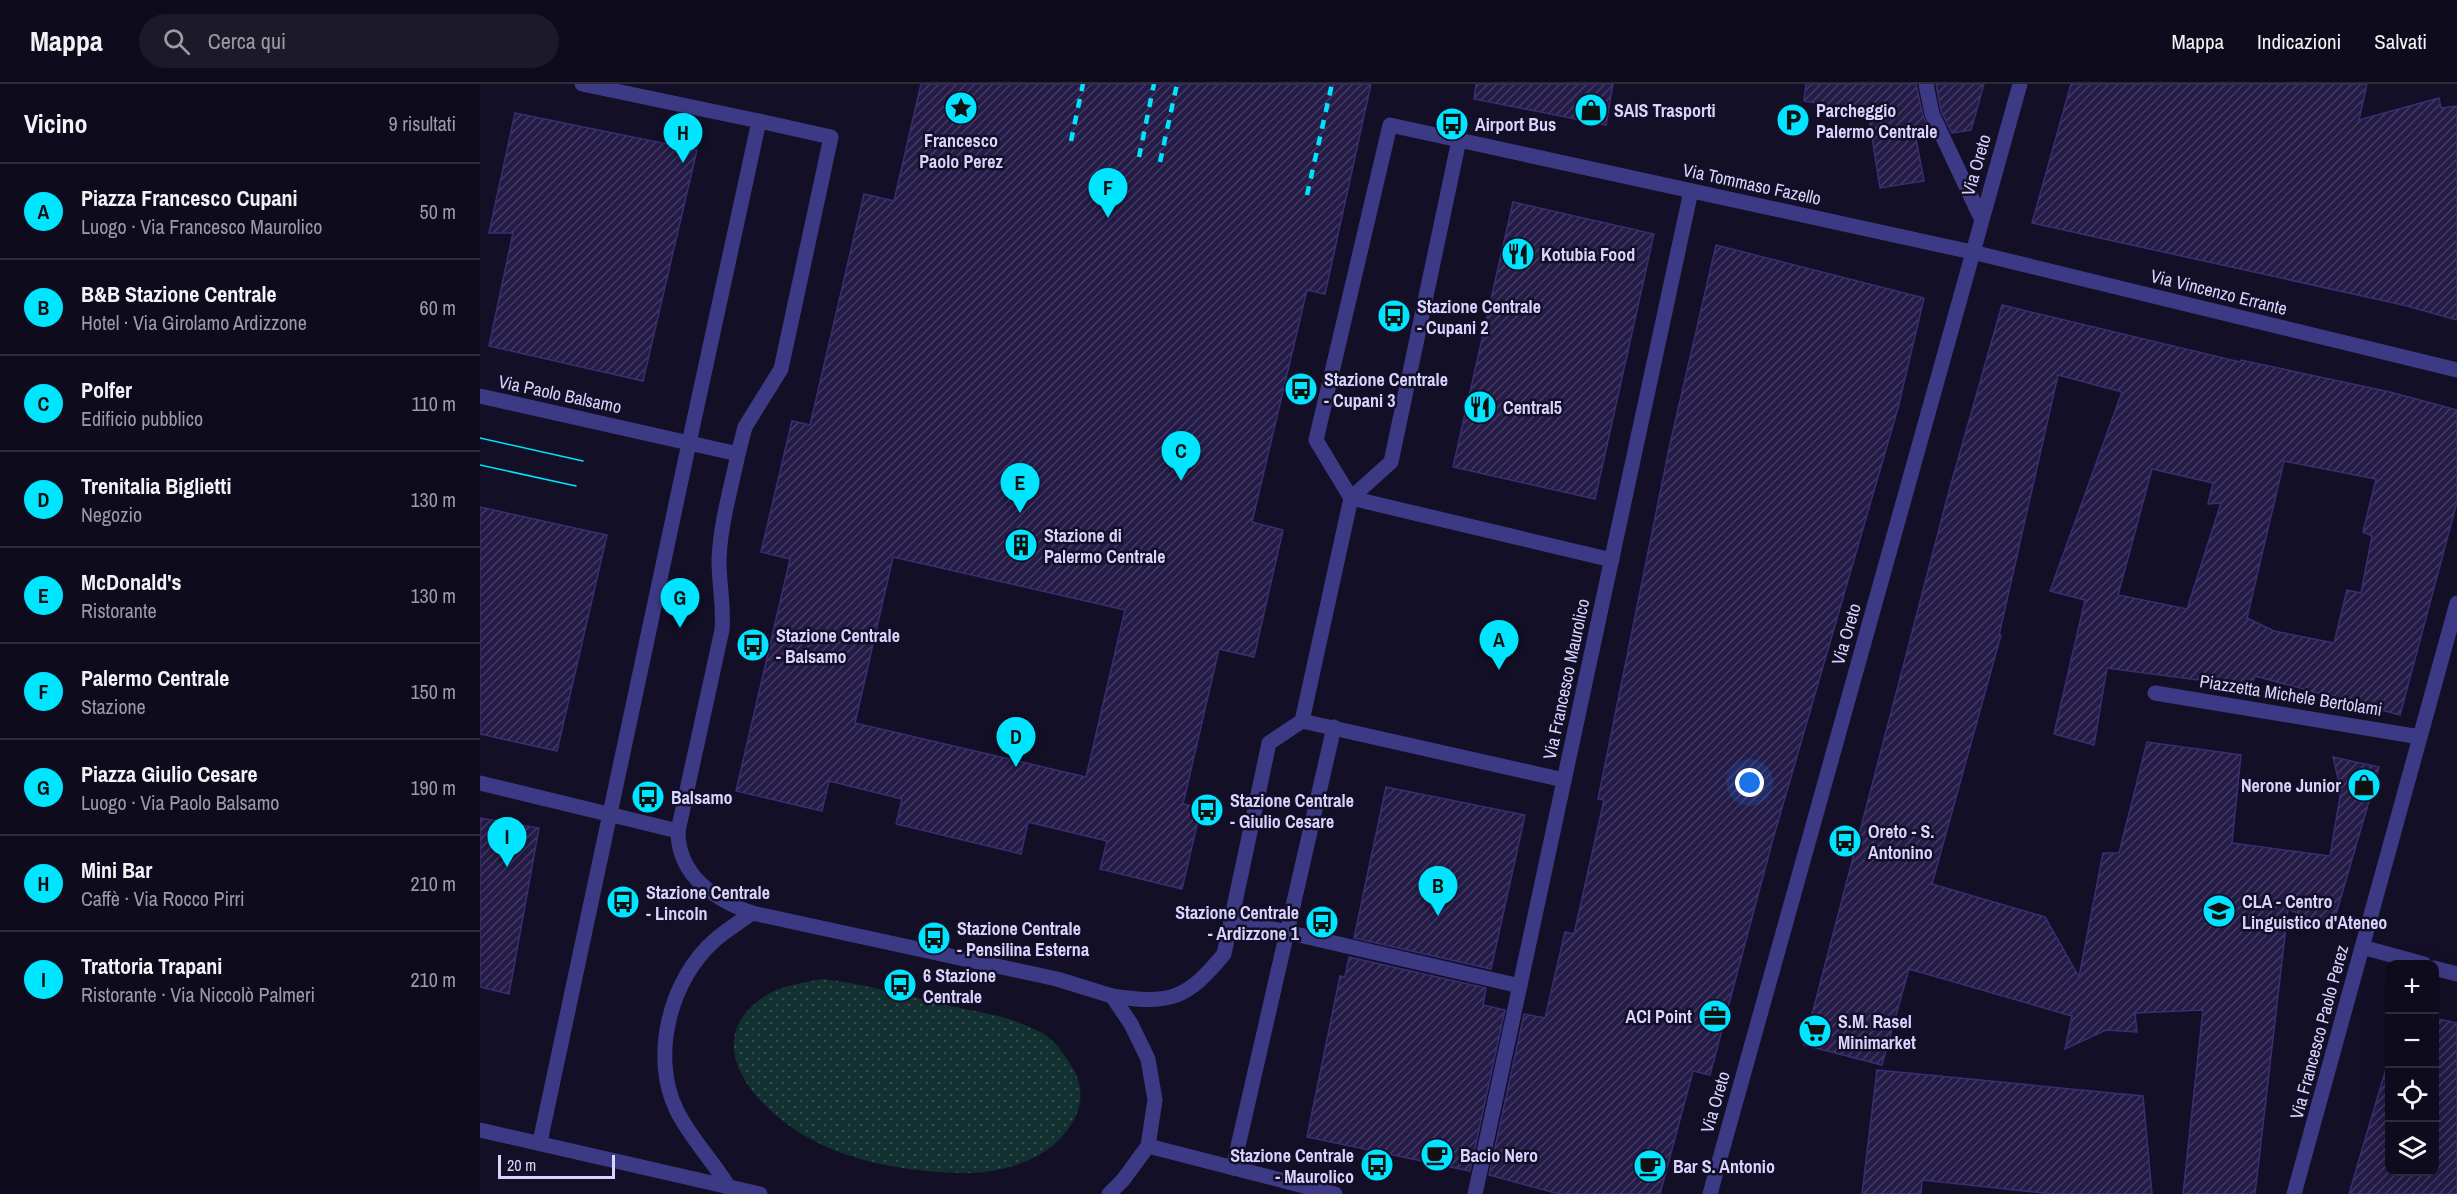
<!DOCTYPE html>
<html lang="it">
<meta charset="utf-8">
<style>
:root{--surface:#0e0b1c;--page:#1c1929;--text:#f1f3f6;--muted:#9b9ba3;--line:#2e2b3b;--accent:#00e5ff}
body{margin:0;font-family:"Archivo Narrow",sans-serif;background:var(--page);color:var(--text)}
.controls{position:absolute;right:18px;bottom:18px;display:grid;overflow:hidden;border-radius:12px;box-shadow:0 6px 24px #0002}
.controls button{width:54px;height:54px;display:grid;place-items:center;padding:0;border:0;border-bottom:2px solid var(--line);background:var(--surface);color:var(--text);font:30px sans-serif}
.scale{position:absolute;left:18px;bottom:15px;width:117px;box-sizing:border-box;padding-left:6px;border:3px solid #d9d4ff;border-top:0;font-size:16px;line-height:21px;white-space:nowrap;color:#d9d4ff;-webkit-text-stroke:4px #130f26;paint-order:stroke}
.you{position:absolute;left:1270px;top:699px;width:21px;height:21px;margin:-15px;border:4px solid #fff;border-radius:50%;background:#1a73e8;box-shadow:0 0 0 9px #1a73e833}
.badge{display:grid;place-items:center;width:39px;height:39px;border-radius:50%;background:var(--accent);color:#111;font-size:20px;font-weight:700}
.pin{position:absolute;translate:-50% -50px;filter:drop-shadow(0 2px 3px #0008)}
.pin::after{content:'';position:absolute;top:32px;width:21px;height:18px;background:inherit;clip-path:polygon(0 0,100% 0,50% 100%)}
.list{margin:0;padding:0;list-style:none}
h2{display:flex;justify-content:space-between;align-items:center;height:78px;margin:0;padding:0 24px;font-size:26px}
h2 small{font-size:20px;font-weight:400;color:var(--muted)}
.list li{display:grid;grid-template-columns:39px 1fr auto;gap:18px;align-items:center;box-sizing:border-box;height:96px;padding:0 24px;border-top:2px solid var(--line)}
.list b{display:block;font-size:22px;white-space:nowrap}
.list p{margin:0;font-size:20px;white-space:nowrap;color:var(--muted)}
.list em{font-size:20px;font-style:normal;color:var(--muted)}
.icon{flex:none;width:33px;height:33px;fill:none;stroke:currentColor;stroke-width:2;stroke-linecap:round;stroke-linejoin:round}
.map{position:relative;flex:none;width:1977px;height:1110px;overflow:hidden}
header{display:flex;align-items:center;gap:36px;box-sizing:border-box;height:84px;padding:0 30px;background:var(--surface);border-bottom:2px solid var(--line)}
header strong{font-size:28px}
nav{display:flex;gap:33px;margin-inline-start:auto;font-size:21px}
.search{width:420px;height:54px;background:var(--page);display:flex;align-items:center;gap:15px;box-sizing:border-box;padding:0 21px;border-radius:33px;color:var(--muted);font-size:22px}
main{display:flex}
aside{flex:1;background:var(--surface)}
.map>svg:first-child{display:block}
</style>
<header>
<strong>Mappa</strong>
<div class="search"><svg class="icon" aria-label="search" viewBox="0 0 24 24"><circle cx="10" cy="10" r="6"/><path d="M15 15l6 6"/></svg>Cerca qui</div>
<nav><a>Mappa</a><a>Indicazioni</a><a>Salvati</a></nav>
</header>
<main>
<aside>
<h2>Vicino<small>9 risultati</small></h2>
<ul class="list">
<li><span class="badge">A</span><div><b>Piazza Francesco Cupani</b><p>Luogo · Via Francesco Maurolico</p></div><em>50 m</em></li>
<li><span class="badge">B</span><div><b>B&amp;B Stazione Centrale</b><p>Hotel · Via Girolamo Ardizzone</p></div><em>60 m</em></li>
<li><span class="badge">C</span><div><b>Polfer</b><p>Edificio pubblico</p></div><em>110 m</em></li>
<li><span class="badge">D</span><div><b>Trenitalia Biglietti</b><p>Negozio</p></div><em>130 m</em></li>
<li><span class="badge">E</span><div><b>McDonald's</b><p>Ristorante</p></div><em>130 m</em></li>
<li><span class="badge">F</span><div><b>Palermo Centrale</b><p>Stazione</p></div><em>150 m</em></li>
<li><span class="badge">G</span><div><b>Piazza Giulio Cesare</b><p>Luogo · Via Paolo Balsamo</p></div><em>190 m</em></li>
<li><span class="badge">H</span><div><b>Mini Bar</b><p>Caffè · Via Rocco Pirri</p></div><em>210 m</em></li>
<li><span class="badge">I</span><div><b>Trattoria Trapani</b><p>Ristorante · Via Niccolò Palmeri</p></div><em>210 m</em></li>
</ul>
</aside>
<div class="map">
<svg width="1977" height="1110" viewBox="0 0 1977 1110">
<defs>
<pattern id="park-dots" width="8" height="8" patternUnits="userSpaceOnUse" patternTransform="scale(1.5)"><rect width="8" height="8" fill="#12302f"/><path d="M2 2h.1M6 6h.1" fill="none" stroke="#344d4e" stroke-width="1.8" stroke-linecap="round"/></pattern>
<pattern id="building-hatch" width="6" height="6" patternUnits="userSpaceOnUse" patternTransform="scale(1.5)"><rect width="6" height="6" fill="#241b47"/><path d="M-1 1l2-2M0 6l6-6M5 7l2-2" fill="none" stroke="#433b63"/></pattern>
</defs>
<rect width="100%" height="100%" fill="#130f26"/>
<path fill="url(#park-dots)" d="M342 895C380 899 416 909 453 918 490 927 528 930 562 949 575 956 586 973 594 986 601 1000 603 1014 597 1029 579 1073 528 1089 484 1089 427 1088 363 1078 314 1045 268 1014 221 954 285 912 302 901 323 899 342 895Z"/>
<g fill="url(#building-hatch)" stroke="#3b2d73" stroke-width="1.5" fill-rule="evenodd">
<path d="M441 0H891L845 210 827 206 772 438 803 446 774 573 739 565 703 720 721 724 702 805 620 785 627 757 548 738 541 770 416 740 422 715 349 697 342 727 256 707 310 475 281 468 312 337 330 341 384 110 414 117ZM413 473 645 526 606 693 375 639Z"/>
<polygon points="996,0 1133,0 1126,41 994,15"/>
<polygon points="1326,0 1436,0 1443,32 1452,52 1436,55 1444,97 1400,104 1388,28 1324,17"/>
<polygon points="1456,0 1504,0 1491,46 1472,49 1461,27"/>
<polygon points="1591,0 1887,0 1879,36 1959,14 1961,24 1977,22 1977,236 1923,221 1552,139"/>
<polygon points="35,29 217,66 163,297 9,262 33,149 9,149"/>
<polygon points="1033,118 1174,150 1115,415 973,383"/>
<polygon points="1236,161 1444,214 1418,324 1293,755 1230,991 1213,987 1180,1110 1079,1110 1009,1091 1044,930 1065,934 1085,848 1094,850 1124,716 1118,715 1190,360"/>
<path d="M1522 221 1760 278 1761 276 1910 308 1977 326V418L1920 631 1775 592 1771 603 1627 584 1614 661 1574 650 1605 516 1570 507 1642 308 1578 291 1519 551H1521L1452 800 1565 833 1599 893 1623 769H1639L1667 658 1761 671 1752 759 1850 772 1861 707 1853 673 1899 683 1852 844 1808 825 1775 1110H1703L1723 926 1655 929 1657 948 1626 946 1585 965 1592 932 1429 885 1402 981 1324 961 1469 407ZM1804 377 1896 395 1883 448 1892 452 1881 509 1867 506 1854 559 1794 547 1767 534ZM1672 385 1733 399 1728 420 1741 419 1707 525 1638 511Z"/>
<polygon points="0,423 127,451 77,667 0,650"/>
<polygon points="906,703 1045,731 1011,885 874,854"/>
<polygon points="0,734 59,744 29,910 0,903"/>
<polygon points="869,873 1006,904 1003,921 1025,926 990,1087 827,1053 860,892 865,893"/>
<polygon points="1954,934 1977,939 1977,1110 1869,1110 1910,971 1910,1088 1954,1088"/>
<polygon points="1397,986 1663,1012 1672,1110 1572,1110 1442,1096 1441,1110 1382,1110"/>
</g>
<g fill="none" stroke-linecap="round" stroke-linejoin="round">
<g stroke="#3d3a85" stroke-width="15">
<polyline points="102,0 279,37"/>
<polyline points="1446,0 1452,30 1501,134"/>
<polyline points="209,359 279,37 351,53 301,285 265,343 258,370"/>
<polyline points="871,414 911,378 979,56"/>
<polyline points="871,414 1132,476"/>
<polyline points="1675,609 1940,653"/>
<polyline points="822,637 1084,696"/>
<polyline points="0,699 198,747"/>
<polyline points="750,835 1040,902"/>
<polyline points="1882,863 1944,880"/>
<polyline points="1954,884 1977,890"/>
<path d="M632 912C690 921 707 915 744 870L789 659 822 637 871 414 836 356 910 41 1492 168"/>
<polyline points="753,1084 854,643"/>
<polyline points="995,1110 1211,107"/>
</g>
<g stroke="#3d3a85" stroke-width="15">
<polyline points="1492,168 1977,286"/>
<path d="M0 312 258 370C251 405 240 441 239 476 239 500 244 522 242 546L198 747C198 792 234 815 272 829L577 895 632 912 651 940 668 975 675 1016 668 1062 643 1096 629 1110"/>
<polyline points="0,1046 280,1110"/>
<polyline points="60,1058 209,359"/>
<polyline points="668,1062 855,1110"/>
<path d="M253 1110C237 1081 212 1057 197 1027 170 973 190 895 235 856 246 846 260 838 272 829"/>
<polyline points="1230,1110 1540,0"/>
<polyline points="1814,1110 1977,519"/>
</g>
<g stroke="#00e5ff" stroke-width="1.5">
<polyline points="0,354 103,377"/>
<polyline points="0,381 96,402"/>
</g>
<g stroke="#00e5ff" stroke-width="4.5" stroke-dasharray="9 8" stroke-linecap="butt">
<polyline points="591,57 603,0"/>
<polyline points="659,73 674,0"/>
<polyline points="680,78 697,0"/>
<polyline points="827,111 852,0"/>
</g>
</g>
<defs>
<g id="sight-disc" transform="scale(1.725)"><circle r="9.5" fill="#00e5ff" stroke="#130f26"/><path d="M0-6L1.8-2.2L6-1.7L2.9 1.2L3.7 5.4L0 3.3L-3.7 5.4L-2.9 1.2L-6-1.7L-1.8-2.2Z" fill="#111"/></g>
<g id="shop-disc" transform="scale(1.725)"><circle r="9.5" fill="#00e5ff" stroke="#130f26"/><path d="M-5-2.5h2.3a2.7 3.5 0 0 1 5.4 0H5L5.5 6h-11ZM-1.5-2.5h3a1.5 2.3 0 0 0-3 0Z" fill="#111"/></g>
<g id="parking-disc" transform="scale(1.725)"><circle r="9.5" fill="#00e5ff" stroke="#130f26"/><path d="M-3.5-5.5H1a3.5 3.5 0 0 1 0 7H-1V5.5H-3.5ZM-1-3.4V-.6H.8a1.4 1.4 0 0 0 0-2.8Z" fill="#111"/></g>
<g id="bus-disc" transform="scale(1.725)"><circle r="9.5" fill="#00e5ff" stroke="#130f26"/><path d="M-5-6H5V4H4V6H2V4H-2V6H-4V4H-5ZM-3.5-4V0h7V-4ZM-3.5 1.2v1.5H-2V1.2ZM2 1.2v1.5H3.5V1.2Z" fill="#111"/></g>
<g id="restaurant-disc" transform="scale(1.725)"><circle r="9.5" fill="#00e5ff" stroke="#130f26"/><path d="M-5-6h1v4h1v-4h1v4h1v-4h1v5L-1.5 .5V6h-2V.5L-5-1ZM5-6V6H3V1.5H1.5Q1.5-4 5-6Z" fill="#111"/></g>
<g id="building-disc" transform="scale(1.725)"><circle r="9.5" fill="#00e5ff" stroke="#130f26"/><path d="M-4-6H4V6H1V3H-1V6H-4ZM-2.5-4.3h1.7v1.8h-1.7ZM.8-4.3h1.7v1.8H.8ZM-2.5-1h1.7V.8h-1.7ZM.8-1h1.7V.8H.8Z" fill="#111"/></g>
<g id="university-disc" transform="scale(1.725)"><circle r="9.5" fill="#00e5ff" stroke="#130f26"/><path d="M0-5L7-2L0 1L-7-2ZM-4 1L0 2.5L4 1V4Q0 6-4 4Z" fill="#111"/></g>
<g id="office-disc" transform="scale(1.725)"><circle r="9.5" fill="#00e5ff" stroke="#130f26"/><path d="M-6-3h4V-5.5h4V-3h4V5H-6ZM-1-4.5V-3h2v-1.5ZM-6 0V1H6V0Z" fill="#111"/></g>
<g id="supermarket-disc" transform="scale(1.725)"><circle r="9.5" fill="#00e5ff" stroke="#130f26"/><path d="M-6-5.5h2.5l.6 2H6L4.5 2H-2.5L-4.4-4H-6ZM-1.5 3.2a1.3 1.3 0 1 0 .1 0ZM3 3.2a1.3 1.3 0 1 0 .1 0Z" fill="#111"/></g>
<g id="cafe-disc" transform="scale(1.725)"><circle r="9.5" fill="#00e5ff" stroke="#130f26"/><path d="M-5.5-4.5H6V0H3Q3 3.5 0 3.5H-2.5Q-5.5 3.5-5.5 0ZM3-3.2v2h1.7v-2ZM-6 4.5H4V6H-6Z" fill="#111"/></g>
</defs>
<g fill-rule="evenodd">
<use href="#sight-disc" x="481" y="24"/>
<use href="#shop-disc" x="1111" y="26"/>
<use href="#parking-disc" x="1313" y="36"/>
<use href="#bus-disc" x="972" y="40"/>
<use href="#restaurant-disc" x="1038" y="170"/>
<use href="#bus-disc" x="914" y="232"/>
<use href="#bus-disc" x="821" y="305"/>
<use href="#restaurant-disc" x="1000" y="323"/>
<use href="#building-disc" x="541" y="461"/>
<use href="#bus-disc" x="273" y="561"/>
<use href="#shop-disc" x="1884" y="701"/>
<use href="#bus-disc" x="168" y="713"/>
<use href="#bus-disc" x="727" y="726"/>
<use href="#bus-disc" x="1365" y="757"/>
<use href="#bus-disc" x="143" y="818"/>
<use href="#university-disc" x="1739" y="827"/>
<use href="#bus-disc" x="842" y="838"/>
<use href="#bus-disc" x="454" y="854"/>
<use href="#bus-disc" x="420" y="901"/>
<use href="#office-disc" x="1235" y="932"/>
<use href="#supermarket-disc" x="1335" y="947"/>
<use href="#cafe-disc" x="957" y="1071"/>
<use href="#bus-disc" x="897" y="1081"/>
<use href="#cafe-disc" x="1170" y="1082"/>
</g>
<g text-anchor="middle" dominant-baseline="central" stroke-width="5" stroke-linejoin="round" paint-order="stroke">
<g font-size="18" font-weight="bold" fill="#d9d4ff" stroke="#130f26" text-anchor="start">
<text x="1134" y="26">SAIS Trasporti</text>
<text x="1336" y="26">Parcheggio<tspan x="1336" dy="21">Palermo Centrale</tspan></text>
<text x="995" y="40">Airport Bus</text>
<text x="481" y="56" text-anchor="middle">Francesco<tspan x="481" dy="21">Paolo Perez</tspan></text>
<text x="1061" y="170">Kotubia Food</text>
<text x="937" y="222">Stazione Centrale<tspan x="937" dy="21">- Cupani 2</tspan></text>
<text x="844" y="295">Stazione Centrale<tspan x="844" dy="21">- Cupani 3</tspan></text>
<text x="1023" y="323">Central5</text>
<text x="564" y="451">Stazione di<tspan x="564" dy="21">Palermo Centrale</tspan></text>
<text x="296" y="551">Stazione Centrale<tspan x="296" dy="21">- Balsamo</tspan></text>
<text x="1861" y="701" text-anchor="end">Nerone Junior</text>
<text x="191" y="713">Balsamo</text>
<text x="750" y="716">Stazione Centrale<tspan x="750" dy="21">- Giulio Cesare</tspan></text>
<text x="1388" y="747">Oreto - S.<tspan x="1388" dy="21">Antonino</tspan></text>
<text x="166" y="808">Stazione Centrale<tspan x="166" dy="21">- Lincoln</tspan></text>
<text x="1762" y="817">CLA - Centro<tspan x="1762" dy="21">Linguistico d'Ateneo</tspan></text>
<text x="819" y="828" text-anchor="end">Stazione Centrale<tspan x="819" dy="21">- Ardizzone 1</tspan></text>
<text x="477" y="844">Stazione Centrale<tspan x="477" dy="21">- Pensilina Esterna</tspan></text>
<text x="443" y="891">6 Stazione<tspan x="443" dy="21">Centrale</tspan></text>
<text x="1212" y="932" text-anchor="end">ACI Point</text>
<text x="1358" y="937">S.M. Rasel<tspan x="1358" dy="21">Minimarket</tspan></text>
<text x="874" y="1071" text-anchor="end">Stazione Centrale<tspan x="874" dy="21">- Maurolico</tspan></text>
<text x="980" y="1071">Bacio Nero</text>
<text x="1193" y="1082">Bar S. Antonio</text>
</g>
<g font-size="18" fill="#d9d4ff" stroke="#130f26">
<text transform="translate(1496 81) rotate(-74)">Via Oreto</text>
<text transform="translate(1272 100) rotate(12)">Via Tommaso Fazello</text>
<text transform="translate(1739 208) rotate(14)">Via Vincenzo Errante</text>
<text transform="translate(80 310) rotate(12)">Via Paolo Balsamo</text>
<text transform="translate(1366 550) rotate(-74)">Via Oreto</text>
<text transform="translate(1086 595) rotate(-78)">Via Francesco Maurolico</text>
<text transform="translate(1811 611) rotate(9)">Piazzetta Michele Bertolami</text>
<text transform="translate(1839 948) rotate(-75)">Via Francesco Paolo Perez</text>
<text transform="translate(1235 1018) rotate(-74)">Via Oreto</text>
</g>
</g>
</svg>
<div class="controls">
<button>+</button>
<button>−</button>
<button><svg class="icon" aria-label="locate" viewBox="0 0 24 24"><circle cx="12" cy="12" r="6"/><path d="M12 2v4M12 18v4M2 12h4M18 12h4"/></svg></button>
<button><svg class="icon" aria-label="layers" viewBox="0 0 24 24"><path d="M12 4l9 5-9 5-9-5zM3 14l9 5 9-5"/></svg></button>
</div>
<div class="scale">20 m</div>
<div class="you"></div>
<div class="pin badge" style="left:1019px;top:586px">A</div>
<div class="pin badge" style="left:958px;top:832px">B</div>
<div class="pin badge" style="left:701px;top:397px">C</div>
<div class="pin badge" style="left:536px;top:683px">D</div>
<div class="pin badge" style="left:540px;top:429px">E</div>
<div class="pin badge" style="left:628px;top:134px">F</div>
<div class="pin badge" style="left:200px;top:544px">G</div>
<div class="pin badge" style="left:203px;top:79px">H</div>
<div class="pin badge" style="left:27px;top:783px">I</div>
</div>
</main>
